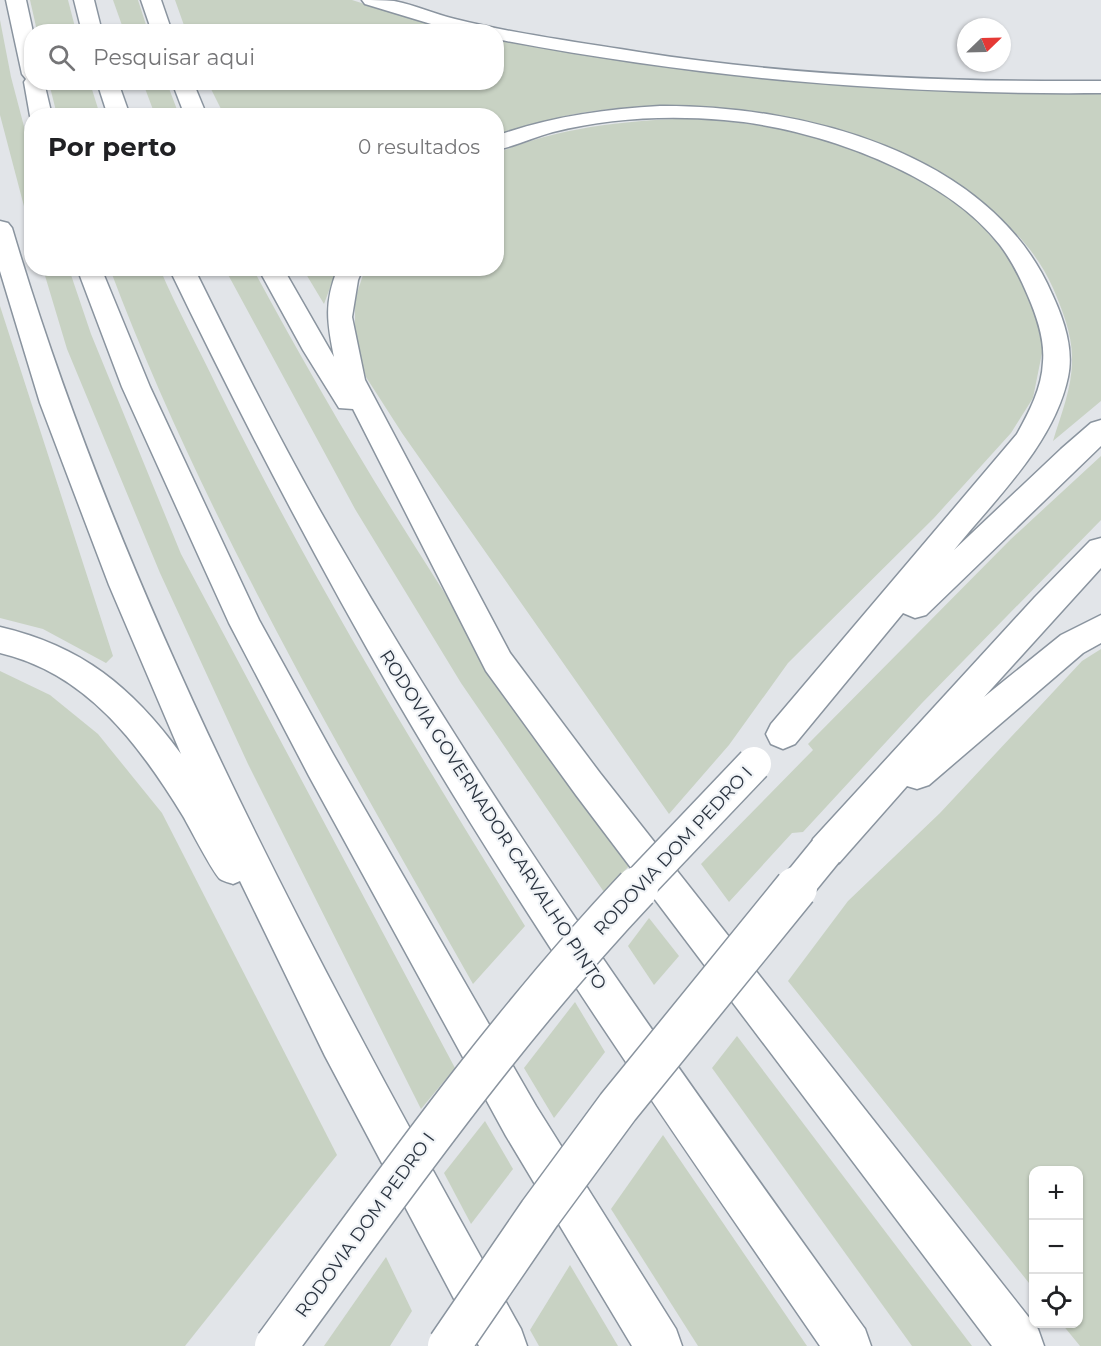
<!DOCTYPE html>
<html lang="pt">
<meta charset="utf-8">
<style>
:root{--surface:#fff;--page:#f2f2f2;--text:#202124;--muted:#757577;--line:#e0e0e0}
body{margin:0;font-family:Montserrat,sans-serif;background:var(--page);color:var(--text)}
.controls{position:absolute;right:18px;bottom:18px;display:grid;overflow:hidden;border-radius:12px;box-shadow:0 2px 4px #0004}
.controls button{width:54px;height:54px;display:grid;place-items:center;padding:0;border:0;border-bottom:2px solid var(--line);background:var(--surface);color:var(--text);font:30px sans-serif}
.compass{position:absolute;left:957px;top:18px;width:54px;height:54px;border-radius:50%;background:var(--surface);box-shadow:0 2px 4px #0004;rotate:67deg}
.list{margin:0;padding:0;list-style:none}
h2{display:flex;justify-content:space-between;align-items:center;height:78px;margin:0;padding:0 24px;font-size:26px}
h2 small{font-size:20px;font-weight:400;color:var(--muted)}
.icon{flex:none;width:33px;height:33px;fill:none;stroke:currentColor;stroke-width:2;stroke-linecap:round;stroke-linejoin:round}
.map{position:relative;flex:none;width:1101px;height:1346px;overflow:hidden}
.search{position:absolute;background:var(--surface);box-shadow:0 2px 4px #0004;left:24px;top:24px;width:480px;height:66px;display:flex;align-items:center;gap:15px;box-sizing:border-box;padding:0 21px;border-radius:24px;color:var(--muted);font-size:22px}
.panel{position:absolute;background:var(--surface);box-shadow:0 2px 4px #0004;left:24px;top:108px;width:480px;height:168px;border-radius:24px}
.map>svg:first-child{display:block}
</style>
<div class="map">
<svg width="1101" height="1346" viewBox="0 0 1101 1346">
<rect width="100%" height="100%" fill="#e2e5e9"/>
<g fill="#c8d2c3">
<polygon points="30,0 68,0 76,31 37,31"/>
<polygon points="113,0 138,0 148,31 124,31"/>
<polygon points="175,0 352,0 418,21 462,31 186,31"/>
<polygon points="0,20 11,77 31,153 31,233 0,115"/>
<path d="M497 39C627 64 760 81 892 89 962 92 1031 92 1101 93V401L1053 441C1061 414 1073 386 1072 357 1072 334 1062 309 1053 288 1034 245 1000 215 962 189 836 105 638 79 497 137L496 116 224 115 208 83 496 82Z"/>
<polygon points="49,83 90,83 100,115 57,115"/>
<polygon points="143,83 167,83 179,115 155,115"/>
<path d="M701 118 765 126 823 137 882 159 938 188 978 221 1009 258 1032 301 1043 348 1033 398 1011 433 934 518 788 663 729 745 669 814 402 433 366 377 355 338V299L365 269 496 268 497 153C563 126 630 120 701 118Z"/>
<polygon points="43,269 69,269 91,334 181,554 455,1068 421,1109 248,764 160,573 67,349"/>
<path d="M110 269H160C177 309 198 347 217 387 308 573 416 750 525 926L473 984C342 752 204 519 110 269Z"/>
<path d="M225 269H253C326 405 406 537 493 666 537 733 586 797 632 863L604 892 461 683 355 509Z"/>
<polygon points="303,269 337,269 324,304"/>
<polygon points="0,306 113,656 106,663 43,629 0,618"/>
<polygon points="1101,456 1101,520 922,703 803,832 792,833 729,902 701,864 813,750 808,744 1011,539"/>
<polygon points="1101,649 1101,1346 1080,1346 1062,1324 1078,1324 1078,1170 1034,1170 1033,1288 788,981 848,901 940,813 1082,661"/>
<polygon points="0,671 50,695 98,734 162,813 337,1155 185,1346 0,1346"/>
<polygon points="649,918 679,956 654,985 628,946"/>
<polygon points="575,1002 605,1052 554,1118 524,1068"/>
<polygon points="737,1036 972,1346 912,1346 712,1068"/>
<polygon points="485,1121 513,1169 471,1224 444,1173"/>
<polygon points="663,1135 807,1346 698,1346 611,1209"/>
<polygon points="386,1257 412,1311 390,1346 324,1346"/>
<polygon points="570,1265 618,1346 539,1346 530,1330"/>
</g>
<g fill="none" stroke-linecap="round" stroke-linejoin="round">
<g stroke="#8a949f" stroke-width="3">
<g id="highway">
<polygon points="6,0 26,0 33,32 32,82 44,82 52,116 30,116 24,82 26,79 22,74"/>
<polygon points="74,0 94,0 102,32 82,32"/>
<polygon points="141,0 161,0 172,32 152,32"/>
<path d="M362 0C373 0 384 0 394 1 415 5 435 14 455 19 515 34 577 42 639 52 791 76 947 82 1101 81V93C894 95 700 78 496 39V32L451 30 365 4Z"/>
<polygon points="97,82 118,82 130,116 108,116"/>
<polygon points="172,82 193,82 207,116 185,116"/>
<path d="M660 106C801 105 991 152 1052 294 1064 320 1074 349 1068 377 1054 444 995 499 954 550L1061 449 1091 423 1101 420V446L926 615 915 618 903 613 795 744 783 749 771 744 766 734 771 724 1017 434C1029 412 1042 388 1043 362 1045 340 1037 317 1028 296 1020 277 1012 261 1000 245 944 172 813 127 724 120 668 115 608 118 553 132 534 137 516 146 496 150V136C549 117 604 109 660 106Z"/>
<path d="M0 221 8 223 12 228C128 619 323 975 521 1329L527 1346H479L325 1056 240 881 233 884C230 883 223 881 220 879 213 873 190 828 183 816 139 744 86 673 0 653V627C82 646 132 687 181 754L109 585 40 403 0 271Z"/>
<polygon points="77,268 101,268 150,387 259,620 333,754 536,1106 676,1329 682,1346 632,1346 506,1136 309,776 229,623 122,387"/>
<path d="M169 268H194C240 361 286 453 338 542 496 816 681 1073 865 1329L871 1346H820C673 1132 524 919 393 694 313 555 239 413 169 268Z"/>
<path d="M258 268H283L334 357C327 322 324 302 338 268H363L358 280 352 317 365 380 510 653 600 773 1038 1329 1044 1346H992L576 795 486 671 353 409 339 408 303 350Z"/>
<polygon points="1101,538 1101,568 984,697 1061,635 1101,615 1101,643 1083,653 929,785 917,789 907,786 839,863 826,868 813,863 808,851 813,839 1035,597 1090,541"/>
</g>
</g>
<use href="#highway" fill="#fff" fill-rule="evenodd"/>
<g stroke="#8a949f" stroke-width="37" stroke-linecap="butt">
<g id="highway-bridge-far1">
<polyline points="635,889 754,764"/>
<polyline points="795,889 826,851"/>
</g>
</g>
<g stroke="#8a949f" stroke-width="45" stroke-linecap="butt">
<g id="highway-bridge">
<path d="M276 1346C391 1189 503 1030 637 888"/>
<polyline points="449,1346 540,1213 618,1107 796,888"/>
</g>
</g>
<use href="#highway-bridge-far1" stroke="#fff" stroke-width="34"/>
<use href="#highway-bridge" stroke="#fff" stroke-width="42"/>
</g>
<g text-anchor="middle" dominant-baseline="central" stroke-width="4.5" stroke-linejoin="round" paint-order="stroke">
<g font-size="18" fill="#2b3440" stroke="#f1f4f7">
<text transform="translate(493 820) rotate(57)">RODOVIA GOVERNADOR CARVALHO PINTO</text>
<text transform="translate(673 851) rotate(-47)">RODOVIA DOM PEDRO I</text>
<text transform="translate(365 1225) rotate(-54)">RODOVIA DOM PEDRO I</text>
</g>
</g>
</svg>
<div class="controls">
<button>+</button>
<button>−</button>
<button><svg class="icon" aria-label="locate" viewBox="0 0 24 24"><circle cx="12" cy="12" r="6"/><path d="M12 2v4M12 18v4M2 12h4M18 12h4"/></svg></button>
</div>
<svg class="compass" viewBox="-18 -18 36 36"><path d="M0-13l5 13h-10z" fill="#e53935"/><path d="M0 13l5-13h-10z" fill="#757577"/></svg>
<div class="search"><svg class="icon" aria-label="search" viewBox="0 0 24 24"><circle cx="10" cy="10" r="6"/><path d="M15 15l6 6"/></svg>Pesquisar aqui</div>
<section class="panel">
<h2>Por perto<small>0 resultados</small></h2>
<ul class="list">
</ul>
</section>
</div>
